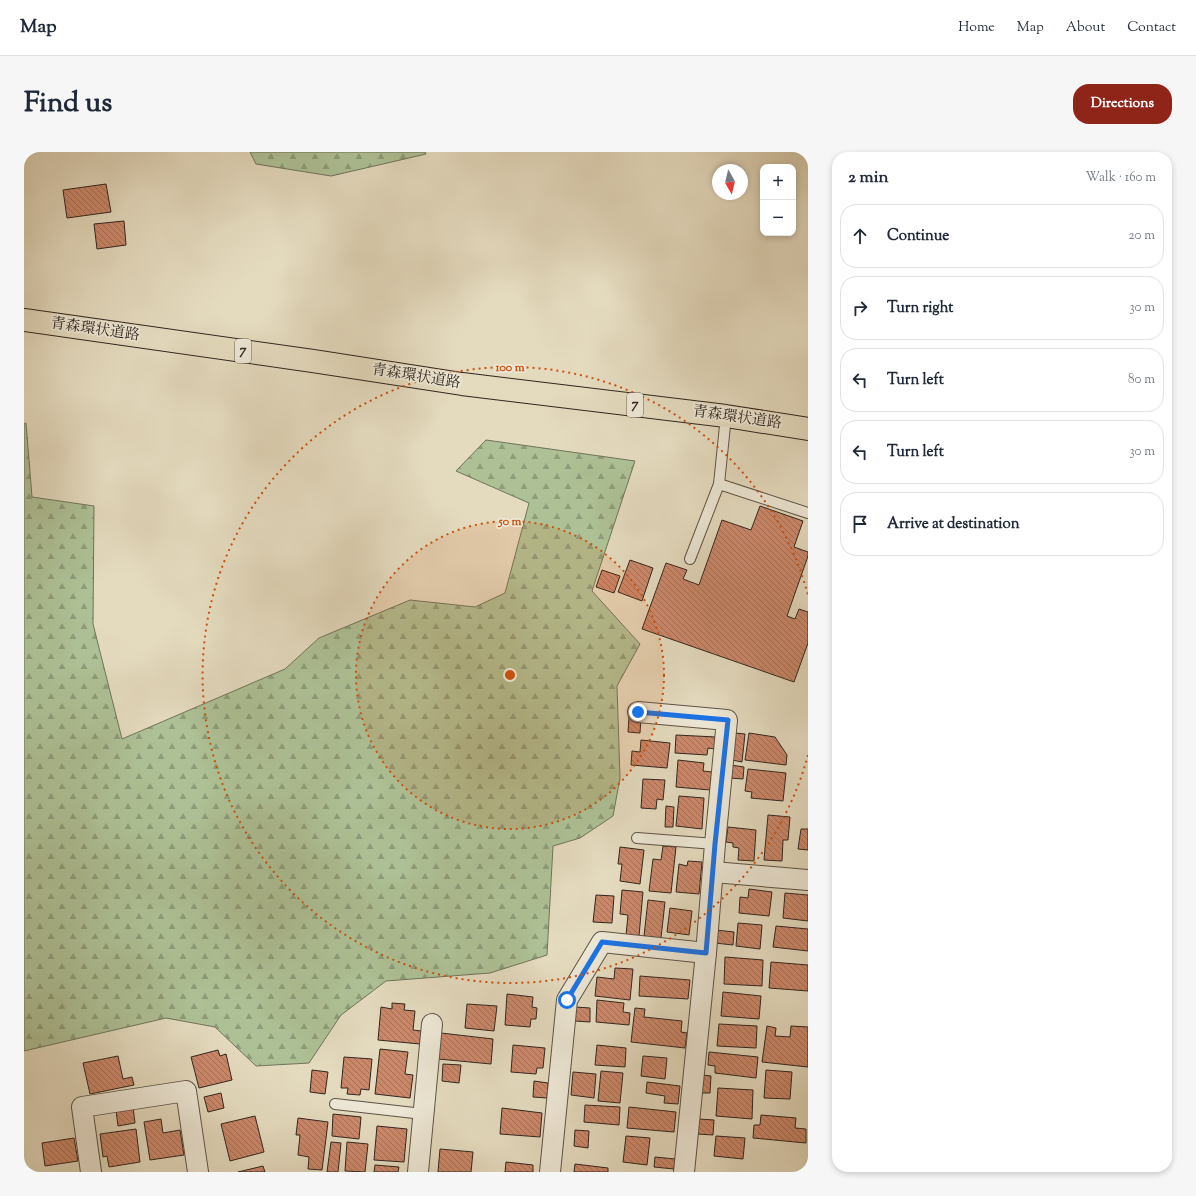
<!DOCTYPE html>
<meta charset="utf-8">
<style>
:root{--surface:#fff;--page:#f6f6f7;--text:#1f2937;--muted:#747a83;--line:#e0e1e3;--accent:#8f2418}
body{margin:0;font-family:"Sorts Mill Goudy","Noto Serif JP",serif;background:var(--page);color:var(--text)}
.controls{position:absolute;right:12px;top:12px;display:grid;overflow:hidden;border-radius:8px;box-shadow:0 2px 6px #0003}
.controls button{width:36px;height:36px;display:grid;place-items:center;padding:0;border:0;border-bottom:1px solid var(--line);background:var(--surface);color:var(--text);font:20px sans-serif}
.compass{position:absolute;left:688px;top:12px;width:36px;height:36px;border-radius:50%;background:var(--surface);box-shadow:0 2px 6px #0003;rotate:172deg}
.stop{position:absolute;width:12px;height:12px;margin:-9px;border:3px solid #1a73e8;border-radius:50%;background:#fff}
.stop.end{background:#1a73e8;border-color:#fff;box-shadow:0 1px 4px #0008}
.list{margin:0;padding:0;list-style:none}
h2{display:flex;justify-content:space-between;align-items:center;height:52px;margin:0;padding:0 16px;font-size:17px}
h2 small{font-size:13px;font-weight:400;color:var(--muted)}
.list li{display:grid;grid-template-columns:26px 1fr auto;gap:12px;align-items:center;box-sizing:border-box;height:64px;margin:0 8px 8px;padding:0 8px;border:1px solid var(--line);border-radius:16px}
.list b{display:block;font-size:15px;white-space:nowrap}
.list em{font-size:13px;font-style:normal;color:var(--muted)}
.icon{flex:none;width:22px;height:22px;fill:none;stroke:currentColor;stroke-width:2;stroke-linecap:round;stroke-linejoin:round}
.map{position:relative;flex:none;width:784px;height:1020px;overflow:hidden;border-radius:16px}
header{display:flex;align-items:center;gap:24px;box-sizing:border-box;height:56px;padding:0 20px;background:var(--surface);border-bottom:1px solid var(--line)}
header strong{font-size:19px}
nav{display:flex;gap:22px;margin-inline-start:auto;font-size:14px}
.intro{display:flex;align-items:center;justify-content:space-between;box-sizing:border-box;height:96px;padding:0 24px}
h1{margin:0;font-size:28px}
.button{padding:10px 18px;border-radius:16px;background:var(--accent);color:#fff;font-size:14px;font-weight:700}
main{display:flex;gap:24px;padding:0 24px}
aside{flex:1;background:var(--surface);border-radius:16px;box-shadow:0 2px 6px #0003}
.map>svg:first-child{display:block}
</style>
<header>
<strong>Map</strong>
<nav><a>Home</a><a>Map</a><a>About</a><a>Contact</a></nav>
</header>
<div class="intro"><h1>Find us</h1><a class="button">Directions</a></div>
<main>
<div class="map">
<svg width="784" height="1020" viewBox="0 0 784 1020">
<defs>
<pattern id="forest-firs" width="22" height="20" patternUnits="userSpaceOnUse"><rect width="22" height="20" fill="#aec196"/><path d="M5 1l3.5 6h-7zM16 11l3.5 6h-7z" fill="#8e9d7a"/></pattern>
<pattern id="building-back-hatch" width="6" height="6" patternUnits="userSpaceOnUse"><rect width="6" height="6" fill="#cb886b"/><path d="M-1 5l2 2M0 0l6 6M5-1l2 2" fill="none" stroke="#a56f57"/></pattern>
</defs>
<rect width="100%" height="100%" fill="#e4dabe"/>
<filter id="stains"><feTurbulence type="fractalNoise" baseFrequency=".005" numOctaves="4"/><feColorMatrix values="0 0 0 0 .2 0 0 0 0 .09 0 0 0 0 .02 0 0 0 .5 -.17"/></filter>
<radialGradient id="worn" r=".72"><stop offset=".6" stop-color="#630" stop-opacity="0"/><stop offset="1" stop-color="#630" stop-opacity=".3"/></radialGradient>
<g fill="url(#forest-firs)" stroke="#70745a">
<polygon points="226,0 401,0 402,2 307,24 232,12"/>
<polygon points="2,271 8,345 70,354 69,472 98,587 261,517 295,486 386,448 451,455 481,441 505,351 432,319 462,288 611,309 568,439 616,492 593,534 596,626 589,664 556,686 529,694 523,803 466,821 362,829 317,863 285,911 232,914 191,875 142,866 0,899 0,272"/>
</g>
<g fill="url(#building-back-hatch)" stroke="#32261e">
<polygon points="82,32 87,60 43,66 39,38"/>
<polygon points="100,69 102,93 73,97 70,72"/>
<polygon points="736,354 779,369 770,395 784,400 784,404 763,464 771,467 775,457 784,460 784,491 770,530 618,477 642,411 663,418 659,427 675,433 698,368 727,378"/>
<polygon points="606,408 629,416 618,449 594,440"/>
<polygon points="578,418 596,424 590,441 572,435"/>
<polygon points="605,565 617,566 616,581 604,580"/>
<polygon points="711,581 721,582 718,610 708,608"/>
<polygon points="725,581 751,585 763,603 762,613 721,608"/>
<polygon points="652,583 692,585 691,597 684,596 683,603 651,601"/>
<polygon points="617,588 646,591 643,616 607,613 608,599 616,600"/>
<polygon points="654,608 680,611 679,619 688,620 686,638 652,635"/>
<polygon points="707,613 720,615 719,627 706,626"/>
<polygon points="724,617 762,621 759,649 727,646 728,640 721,639"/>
<polygon points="619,627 641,628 639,648 633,647 632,657 617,656"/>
<polygon points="655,644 680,646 678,677 652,674"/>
<polygon points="642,654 650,655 649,675 641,675"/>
<polygon points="744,663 766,665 764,688 759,688 758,709 740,708"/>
<polygon points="704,675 732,678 730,709 714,708 715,696 709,695 709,691 702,690"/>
<polygon points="777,677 784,677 784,698 774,697"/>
<polygon points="639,694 652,695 647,741 625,739 629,707 637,708"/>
<polygon points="596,695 620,698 616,732 596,729 598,712 594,712"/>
<polygon points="664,709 678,710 675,742 652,740 655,712 663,714"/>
<polygon points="725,737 748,740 745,764 715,761 716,745 724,746"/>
<polygon points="598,738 619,740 615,784 602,783 604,763 596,762"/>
<polygon points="761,741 784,743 784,769 759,766"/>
<polygon points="572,743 590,744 588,771 569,770"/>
<polygon points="624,748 641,750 637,786 620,784"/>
<polygon points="646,756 668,759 665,783 643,780"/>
<polygon points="714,771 738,773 736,797 712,794"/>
<polygon points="752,774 784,777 784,799 749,795"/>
<polygon points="692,778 710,780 709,793 691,791"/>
<polygon points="701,805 739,808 738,834 700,832"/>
<polygon points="747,810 784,813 784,839 745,836"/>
<polygon points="591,816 609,817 606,848 571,844 573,825 590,827"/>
<polygon points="616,824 666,828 664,847 615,844"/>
<polygon points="699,840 737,844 735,867 697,864"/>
<polygon points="483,842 509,845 508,855 513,856 512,867 507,867 506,875 481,873"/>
<polygon points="573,848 600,851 599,860 606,861 605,873 572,870"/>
<polygon points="368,851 381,852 380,858 391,859 389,878 397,879 396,892 354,888 357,855 368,857"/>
<polygon points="443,852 473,854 470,879 441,876"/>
<polygon points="552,855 566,856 566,870 551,869"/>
<polygon points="611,856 621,857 620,865 658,869 657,880 663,881 661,896 607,890"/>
<polygon points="695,872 733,874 732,896 693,894"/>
<polygon points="743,874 752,876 751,884 766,885 767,874 784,875 784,915 738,910"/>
<polygon points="417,881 469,887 467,912 414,907"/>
<polygon points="489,893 521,896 519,916 513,916 512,922 487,920"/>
<polygon points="573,893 602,896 601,915 571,913"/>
<polygon points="356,897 384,900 381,922 389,923 386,946 351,942"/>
<polygon points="194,898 196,904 202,902 208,928 175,936 167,905"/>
<polygon points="685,900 734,905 732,926 691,921 691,914 684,913"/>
<polygon points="94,904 99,927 108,925 110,933 66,942 59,911"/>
<polygon points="619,904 643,906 641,927 617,924"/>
<polygon points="320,905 348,907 345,938 337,937 336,943 323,942 324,936 317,936"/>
<polygon points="419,912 437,913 435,931 418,929"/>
<polygon points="288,918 304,920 301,942 286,940"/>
<polygon points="742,918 768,920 766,947 740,946"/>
<polygon points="577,919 599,921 596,951 574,949"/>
<polygon points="549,920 572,922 570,946 547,943"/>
<polygon points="679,923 687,924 686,941 678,941"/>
<polygon points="510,929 524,931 523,946 509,945"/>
<polygon points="623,930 656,934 654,952 640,951 641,944 622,941"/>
<polygon points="694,936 729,938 728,967 692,964"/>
<polygon points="197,941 200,956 184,960 180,945"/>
<polygon points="561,953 596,955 595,973 560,970"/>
<polygon points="109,955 111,971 94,974 92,958"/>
<polygon points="605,955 652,960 650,980 603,976"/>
<polygon points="478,956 518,961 516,985 476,982"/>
<polygon points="309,962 337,965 335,987 308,984"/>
<polygon points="737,963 772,966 771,976 782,977 782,991 729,986 730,973 736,973"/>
<polygon points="231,964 240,1000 206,1009 197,972"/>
<polygon points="274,966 304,970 298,1018 284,1017 285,1005 274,1003 276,983 272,983"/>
<polygon points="137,967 139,981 156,978 160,1003 126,1008 120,970"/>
<polygon points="675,967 690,968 689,983 673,982"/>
<polygon points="353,974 383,977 380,1010 350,1008"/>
<polygon points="112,977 116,1010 85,1015 83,1004 79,1005 76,982"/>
<polygon points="551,978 565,979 564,996 550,994"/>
<polygon points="602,984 626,986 623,1013 599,1010"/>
<polygon points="692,984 721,986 719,1007 690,1004"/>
<polygon points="50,986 54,1009 21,1014 18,991"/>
<polygon points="307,990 317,991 314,1020 303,1020"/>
<polygon points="323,990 344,992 341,1020 321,1019"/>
<polygon points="416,997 449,1000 447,1020 414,1020"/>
<polygon points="631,1005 651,1007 650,1017 630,1015"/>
<polygon points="482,1010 509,1013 509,1020 481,1020"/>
<polygon points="551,1012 584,1016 584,1020 550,1020"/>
<polygon points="351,1013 375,1015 374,1020 350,1020"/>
<polygon points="239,1014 241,1020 214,1020"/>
</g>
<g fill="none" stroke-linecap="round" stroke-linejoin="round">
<g stroke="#5e5346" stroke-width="12">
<g id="service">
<polyline points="695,332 784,361"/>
<polyline points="666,407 695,332 702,264"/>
<polyline points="613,686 691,692"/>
<polyline points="311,952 399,962"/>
</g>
</g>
<g stroke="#5e5346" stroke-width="22">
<g id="minor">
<polyline points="614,560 703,568 691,692 682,801 660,1020"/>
<polyline points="689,720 784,728"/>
<polyline points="67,1020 58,955 162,939 174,1020"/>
<polyline points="394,1020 408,872"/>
<polyline points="526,1020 543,848 578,790 682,801"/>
</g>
</g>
<g stroke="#32261e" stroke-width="24">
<polyline id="trunk" points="0,168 289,209 438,232 702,264 784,277"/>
</g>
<use href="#service" stroke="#ede7d5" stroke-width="10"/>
<use href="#minor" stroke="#ede7d5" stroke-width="20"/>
<use href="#trunk" stroke="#e4dabe" stroke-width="22"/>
</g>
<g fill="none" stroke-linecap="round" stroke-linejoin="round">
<polyline stroke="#1a73e8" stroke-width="5" points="543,848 578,790 682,801 691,692 704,568 614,560"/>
</g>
<circle cx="486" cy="523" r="154" fill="#cd510f" fill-opacity=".12"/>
<g fill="none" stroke="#cd510f" stroke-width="2" stroke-dasharray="2 4">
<circle cx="486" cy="523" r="154"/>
<path d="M784 603A308 308 0 1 1 784 443"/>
</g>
<g text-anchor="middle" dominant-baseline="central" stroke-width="3.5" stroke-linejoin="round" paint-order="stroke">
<g fill="#ede7d5" stroke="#6a6055" stroke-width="1">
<rect x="211" y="187" width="16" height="24" rx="3"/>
<rect x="603" y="241" width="16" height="24" rx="3"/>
</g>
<g font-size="14" font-weight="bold" fill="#32261e">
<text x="219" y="199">7</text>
<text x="611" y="253">7</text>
</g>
<g font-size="15" fill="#32261e" stroke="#ede7d5">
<text transform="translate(71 178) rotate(8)">青森環状道路</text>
<text transform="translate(392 225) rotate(9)">青森環状道路</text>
<text transform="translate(713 266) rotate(8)">青森環状道路</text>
</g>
</g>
<circle cx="486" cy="523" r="6" fill="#cd510f" stroke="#ede7d5" stroke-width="2"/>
<g font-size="12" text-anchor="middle" font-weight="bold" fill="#cd510f" stroke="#ede7d5" stroke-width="3.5" stroke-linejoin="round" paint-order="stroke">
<text x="486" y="219">100 m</text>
<text x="486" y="373">50 m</text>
</g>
<rect width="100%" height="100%" filter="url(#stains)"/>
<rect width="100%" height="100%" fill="url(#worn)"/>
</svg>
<div class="controls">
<button>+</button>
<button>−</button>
</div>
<svg class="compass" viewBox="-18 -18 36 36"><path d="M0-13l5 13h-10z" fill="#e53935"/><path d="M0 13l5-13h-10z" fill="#747a83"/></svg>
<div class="stop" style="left:543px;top:848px"></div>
<div class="stop end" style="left:614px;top:560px"></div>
</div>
<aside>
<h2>2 min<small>Walk · 160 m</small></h2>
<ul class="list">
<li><svg class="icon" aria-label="ahead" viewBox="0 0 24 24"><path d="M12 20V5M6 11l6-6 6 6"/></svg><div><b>Continue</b></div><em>20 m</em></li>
<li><svg class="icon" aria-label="right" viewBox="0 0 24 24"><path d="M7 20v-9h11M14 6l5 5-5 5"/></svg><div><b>Turn right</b></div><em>30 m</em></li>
<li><svg class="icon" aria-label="left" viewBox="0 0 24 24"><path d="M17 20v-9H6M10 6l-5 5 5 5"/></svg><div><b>Turn left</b></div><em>80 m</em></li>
<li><svg class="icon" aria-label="left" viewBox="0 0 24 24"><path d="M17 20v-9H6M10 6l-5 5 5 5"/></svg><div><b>Turn left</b></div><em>30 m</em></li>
<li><svg class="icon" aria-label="arrive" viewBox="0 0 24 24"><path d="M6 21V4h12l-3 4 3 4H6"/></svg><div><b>Arrive at destination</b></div></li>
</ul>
</aside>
</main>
